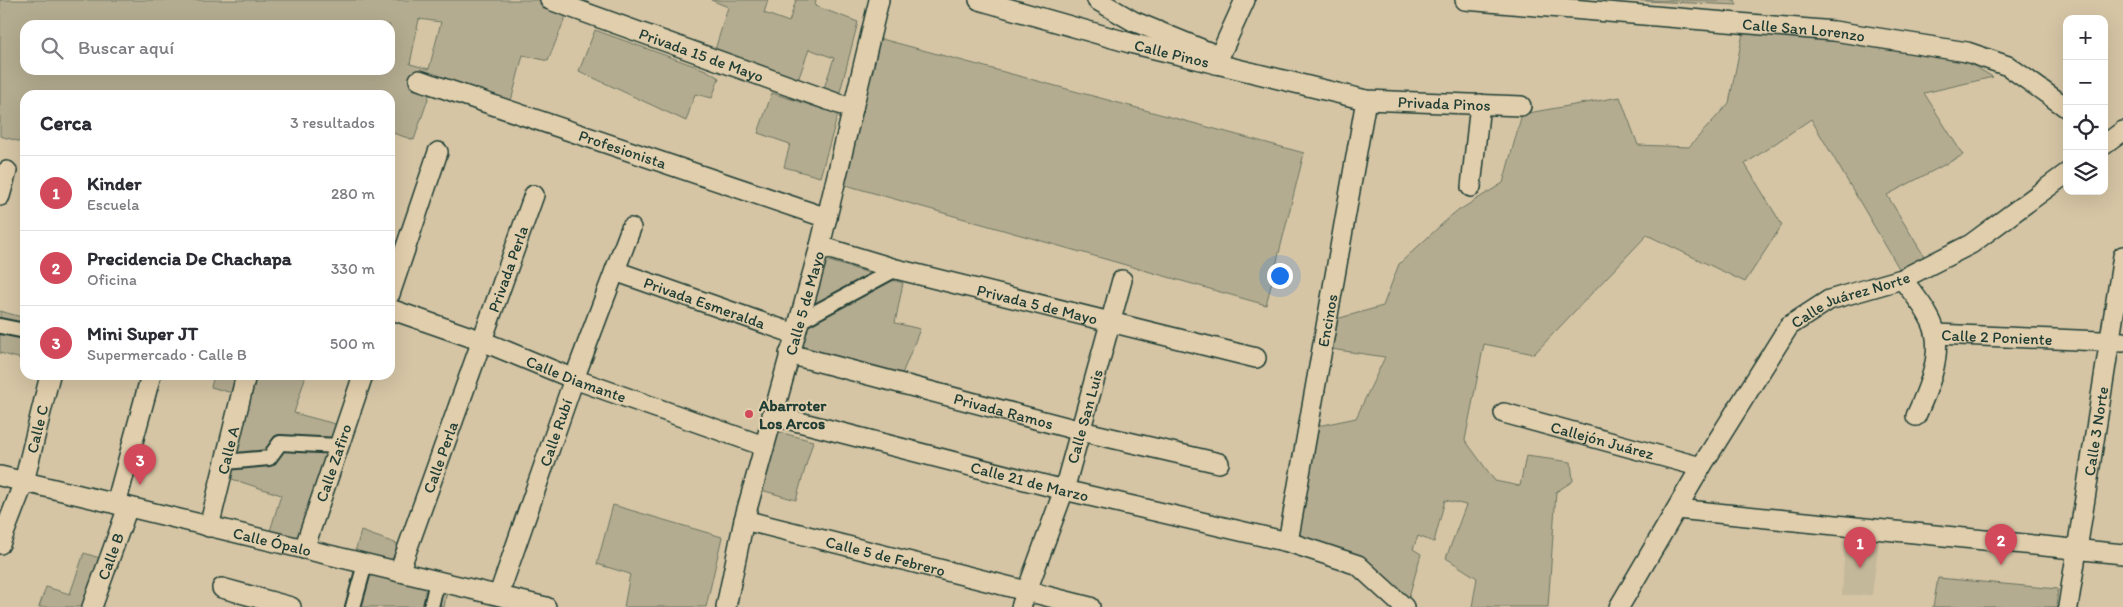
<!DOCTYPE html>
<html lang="es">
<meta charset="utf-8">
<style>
:root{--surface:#fff;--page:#f7f7f7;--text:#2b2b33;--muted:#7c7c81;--line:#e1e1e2;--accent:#d1495b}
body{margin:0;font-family:Itim,sans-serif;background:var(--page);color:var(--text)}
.controls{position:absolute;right:15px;top:15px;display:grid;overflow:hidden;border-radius:10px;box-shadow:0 5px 20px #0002}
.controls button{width:45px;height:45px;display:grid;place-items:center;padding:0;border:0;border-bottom:1px solid var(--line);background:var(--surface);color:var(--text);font:25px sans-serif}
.you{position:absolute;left:1279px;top:275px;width:18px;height:18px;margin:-12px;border:4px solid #fff;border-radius:50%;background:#1a73e8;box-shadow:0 0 0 8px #1a73e833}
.badge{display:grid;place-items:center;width:32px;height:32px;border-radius:50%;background:var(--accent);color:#fff;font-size:16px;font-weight:700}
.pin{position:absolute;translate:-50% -41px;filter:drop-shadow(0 1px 2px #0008)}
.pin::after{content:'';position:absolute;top:26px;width:18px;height:15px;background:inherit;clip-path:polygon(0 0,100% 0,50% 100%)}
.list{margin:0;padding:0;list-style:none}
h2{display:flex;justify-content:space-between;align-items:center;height:65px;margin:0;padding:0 20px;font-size:21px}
h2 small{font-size:16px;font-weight:400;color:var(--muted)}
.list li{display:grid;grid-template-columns:32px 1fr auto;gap:15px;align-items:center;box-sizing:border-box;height:75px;padding:0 20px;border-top:1px solid var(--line)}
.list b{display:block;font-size:19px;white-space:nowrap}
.list p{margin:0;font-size:16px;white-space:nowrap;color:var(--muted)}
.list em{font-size:16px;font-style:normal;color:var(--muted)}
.icon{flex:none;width:28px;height:28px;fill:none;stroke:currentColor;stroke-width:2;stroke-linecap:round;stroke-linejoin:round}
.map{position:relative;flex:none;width:2123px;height:607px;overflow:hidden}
.search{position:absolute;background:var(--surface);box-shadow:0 5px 20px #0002;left:20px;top:20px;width:375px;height:55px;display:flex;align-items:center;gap:12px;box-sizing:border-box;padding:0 18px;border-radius:15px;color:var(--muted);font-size:19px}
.panel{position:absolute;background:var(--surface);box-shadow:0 5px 20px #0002;left:20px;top:90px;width:375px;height:290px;border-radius:15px}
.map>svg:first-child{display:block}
</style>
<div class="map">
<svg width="2123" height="607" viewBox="0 0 2123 607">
<rect width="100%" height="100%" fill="#d5c5a5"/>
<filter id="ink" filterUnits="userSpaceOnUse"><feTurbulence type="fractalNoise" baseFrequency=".02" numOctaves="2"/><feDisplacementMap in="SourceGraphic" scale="10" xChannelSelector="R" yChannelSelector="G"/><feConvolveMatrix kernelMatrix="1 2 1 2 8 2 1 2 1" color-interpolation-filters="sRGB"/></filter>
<g filter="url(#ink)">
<polygon fill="#c4b89a" points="1845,540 1879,541 1872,595 1842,595"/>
<g fill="#b4ac90" stroke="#6a7462" fill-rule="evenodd">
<path d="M0 0H547L569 8 548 61 523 55 509 109 433 84 414 140 390 132V95H25V143L0 136ZM419 19 441 22 429 69 410 64ZM25 25H390V70H25Z"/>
<polygon points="711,0 768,0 764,13 789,22 796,0 816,0 815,6 858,22 839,96 824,88 834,58 809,49 797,83 715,50 728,7"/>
<polygon points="1623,0 1735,0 1737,5"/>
<polygon points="1744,28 1829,37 1958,57 1993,77 1924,93 1963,155 1887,195 1927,261 1900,270 1811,119 1745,164 1782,225 1745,282 1647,235 1534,354 1484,344 1465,440 1495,481 1520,486 1526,456 1571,462 1573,481 1556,492 1548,607 1472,607 1477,578 1446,558 1466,505 1445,500 1434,542 1418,536 1413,549 1421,554 1408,600 1292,537 1313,427 1356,418 1385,357 1324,348 1329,321 1383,306 1399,264 1453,214 1503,183 1522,114 1620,97 1638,145 1689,147 1729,103"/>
<polygon points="595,30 706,70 719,78 712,98 695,94 686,121 579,71"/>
<polygon points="878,38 1304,153 1266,305 842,184"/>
<polygon points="772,93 838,114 820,177 784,167 790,144 758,133"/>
<polygon points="822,259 903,283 895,323 920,329 902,374 798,350"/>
<polygon points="0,311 25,318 25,360 0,353"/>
<polygon points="214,375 249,375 243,396 211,387"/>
<polygon points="254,375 306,375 294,413 343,426 303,546 268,538 281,495 226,477"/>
<polygon points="775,431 813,441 796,500 761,490"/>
<polygon points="613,505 722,537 706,607 624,607 630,574 597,564"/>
<polygon points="361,531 406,547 398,571 353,559"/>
<polygon points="84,553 109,561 92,607 39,607 46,587 70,594"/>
<polygon points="367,567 448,586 444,607 356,607"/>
<polygon points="1938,578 2058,589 2056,607 1933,607"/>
</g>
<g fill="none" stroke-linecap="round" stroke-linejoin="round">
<g stroke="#1f3d34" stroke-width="18">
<g id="pedestrian">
<polyline points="798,322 896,269"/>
<polyline points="0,326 25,331"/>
<polyline points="226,462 269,458 280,443 339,446"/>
<polyline points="353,607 365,564"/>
<polyline points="431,607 437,581"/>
</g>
</g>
<g stroke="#1f3d34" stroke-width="22">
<g id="minor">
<path id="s1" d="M550 0 853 109"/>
<path id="s2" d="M979 0 1130 43 1366 100 1521 106"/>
<polyline points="1097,0 1133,21 1216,55"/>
<path id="s3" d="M1465 0 1834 31 1967 52 2008 66 2067 108"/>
<polyline points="1216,64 1245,0"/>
<path id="s4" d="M419 80 827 218"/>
<polyline points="2104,145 2123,131"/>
<polyline points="1471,187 1480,104"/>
<polyline points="0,196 7,171"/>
<path id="s5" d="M820 246 896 269 1256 358"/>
<path id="s6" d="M615 271 795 334"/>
<path d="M1902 279C1911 291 1922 303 1929 317 1947 347 1929 387 1916 416"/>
<polyline points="390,294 438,152"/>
<path id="s7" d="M390 309 482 341 574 379 764 446"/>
<path id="s8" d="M1936 334 2123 342"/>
<path id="s9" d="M789 354 1081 431 1219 463"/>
<path id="s10" d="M1504 413 1701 467"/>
<path id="s11" d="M772 415 1064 490 1288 542 1358 565 1404 607"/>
<path id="s12" d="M0 476 546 607"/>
<polyline points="116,504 151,375"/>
<polyline points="1677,509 2123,554"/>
<path id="s13" d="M744 520 1090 607"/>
<path id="s14" d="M209 527 246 375"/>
<path id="s15" d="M1288 542 1366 100"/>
<path id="s16" d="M0 544 24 482 50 375"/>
<path id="s17" d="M304 549 363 375"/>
<path id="s18" d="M399 572 534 195"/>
<polyline points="222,588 291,607"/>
<path id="s19" d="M499 594 574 379 631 228"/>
<path id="s20" d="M92 607 128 507"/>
<path id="s21" d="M726 607 744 520 820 246 879 0"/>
<path id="s22" d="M1021 607 1064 490 1122 280"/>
<path id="s23" d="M1619 607 1701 467 1789 326 1829 300 1902 279 1971 244 2067 173"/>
<path id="s24" d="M2068 607 2123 256"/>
</g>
</g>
<use href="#pedestrian" stroke="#e1ceac" stroke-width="14"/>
<use href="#minor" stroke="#e1ceac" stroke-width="19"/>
</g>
</g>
<circle fill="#d1495b" stroke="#e1ceac" stroke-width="2" cx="749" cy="414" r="5"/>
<g text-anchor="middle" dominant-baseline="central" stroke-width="4" stroke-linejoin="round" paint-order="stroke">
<g font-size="16" fill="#1f3d34" stroke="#e1ceac">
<text stroke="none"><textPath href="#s3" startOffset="340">Calle San Lorenzo</textPath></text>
<text stroke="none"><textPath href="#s2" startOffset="200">Calle Pinos</textPath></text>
<text stroke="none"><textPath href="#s1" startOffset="161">Privada 15 de Mayo</textPath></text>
<text stroke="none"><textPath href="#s2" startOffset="478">Privada Pinos</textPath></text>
<text stroke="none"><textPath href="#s4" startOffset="215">Profesionista</textPath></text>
<text stroke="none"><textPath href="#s18" startOffset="322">Privada Perla</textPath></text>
<text stroke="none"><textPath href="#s23" startOffset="396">Calle Juárez Norte</textPath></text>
<text stroke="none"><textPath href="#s6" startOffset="95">Privada Esmeralda</textPath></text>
<text stroke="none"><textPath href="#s21" startOffset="314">Calle 5 de Mayo</textPath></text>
<text stroke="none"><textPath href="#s5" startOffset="225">Privada 5 de Mayo</textPath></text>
<text stroke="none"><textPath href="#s15" startOffset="225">Encinos</textPath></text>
<text stroke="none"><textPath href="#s8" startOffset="61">Calle 2 Poniente</textPath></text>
<text stroke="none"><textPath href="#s7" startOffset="199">Calle Diamante</textPath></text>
<text stroke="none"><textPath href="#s9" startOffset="222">Privada Ramos</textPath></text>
<text stroke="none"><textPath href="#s22" startOffset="201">Calle San Luis</textPath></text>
<text stroke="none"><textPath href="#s16" startOffset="121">Calle C</textPath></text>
<text stroke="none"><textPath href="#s19" startOffset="171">Calle Rubí</textPath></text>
<text stroke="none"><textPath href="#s24" startOffset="178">Calle 3 Norte</textPath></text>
<text stroke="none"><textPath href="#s10" startOffset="102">Callejón Juárez</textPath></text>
<text stroke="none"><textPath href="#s14" startOffset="79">Calle A</textPath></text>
<text stroke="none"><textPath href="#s18" startOffset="122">Calle Perla</textPath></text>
<text stroke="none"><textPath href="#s17" startOffset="91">Calle Zafiro</textPath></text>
<text stroke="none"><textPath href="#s11" startOffset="266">Calle 21 de Marzo</textPath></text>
<text stroke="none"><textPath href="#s12" startOffset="280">Calle Ópalo</textPath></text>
<text stroke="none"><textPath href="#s13" startOffset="146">Calle 5 de Febrero</textPath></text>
<text stroke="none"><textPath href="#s20" startOffset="54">Calle B</textPath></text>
</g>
<g font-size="16" font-weight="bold" fill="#1f3d34" stroke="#e1ceac" text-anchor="start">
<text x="759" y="405">Abarroter<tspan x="759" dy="18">Los Arcos</tspan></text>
</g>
</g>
</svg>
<div class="controls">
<button>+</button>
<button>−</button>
<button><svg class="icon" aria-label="locate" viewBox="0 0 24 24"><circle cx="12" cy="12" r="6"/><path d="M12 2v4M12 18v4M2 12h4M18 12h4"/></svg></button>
<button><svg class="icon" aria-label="layers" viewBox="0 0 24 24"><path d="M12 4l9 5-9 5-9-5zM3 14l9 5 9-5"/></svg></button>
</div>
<div class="you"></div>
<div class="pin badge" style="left:1860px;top:568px">1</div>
<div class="pin badge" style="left:2001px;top:565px">2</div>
<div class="pin badge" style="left:140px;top:485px">3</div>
<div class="search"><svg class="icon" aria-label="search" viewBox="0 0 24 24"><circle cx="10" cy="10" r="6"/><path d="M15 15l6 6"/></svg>Buscar aquí</div>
<section class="panel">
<h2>Cerca<small>3 resultados</small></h2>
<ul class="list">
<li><span class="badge">1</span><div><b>Kinder</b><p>Escuela</p></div><em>280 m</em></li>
<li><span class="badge">2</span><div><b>Precidencia De Chachapa</b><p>Oficina</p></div><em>330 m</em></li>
<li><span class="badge">3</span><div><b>Mini Super JT</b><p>Supermercado · Calle B</p></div><em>500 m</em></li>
</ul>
</section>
</div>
